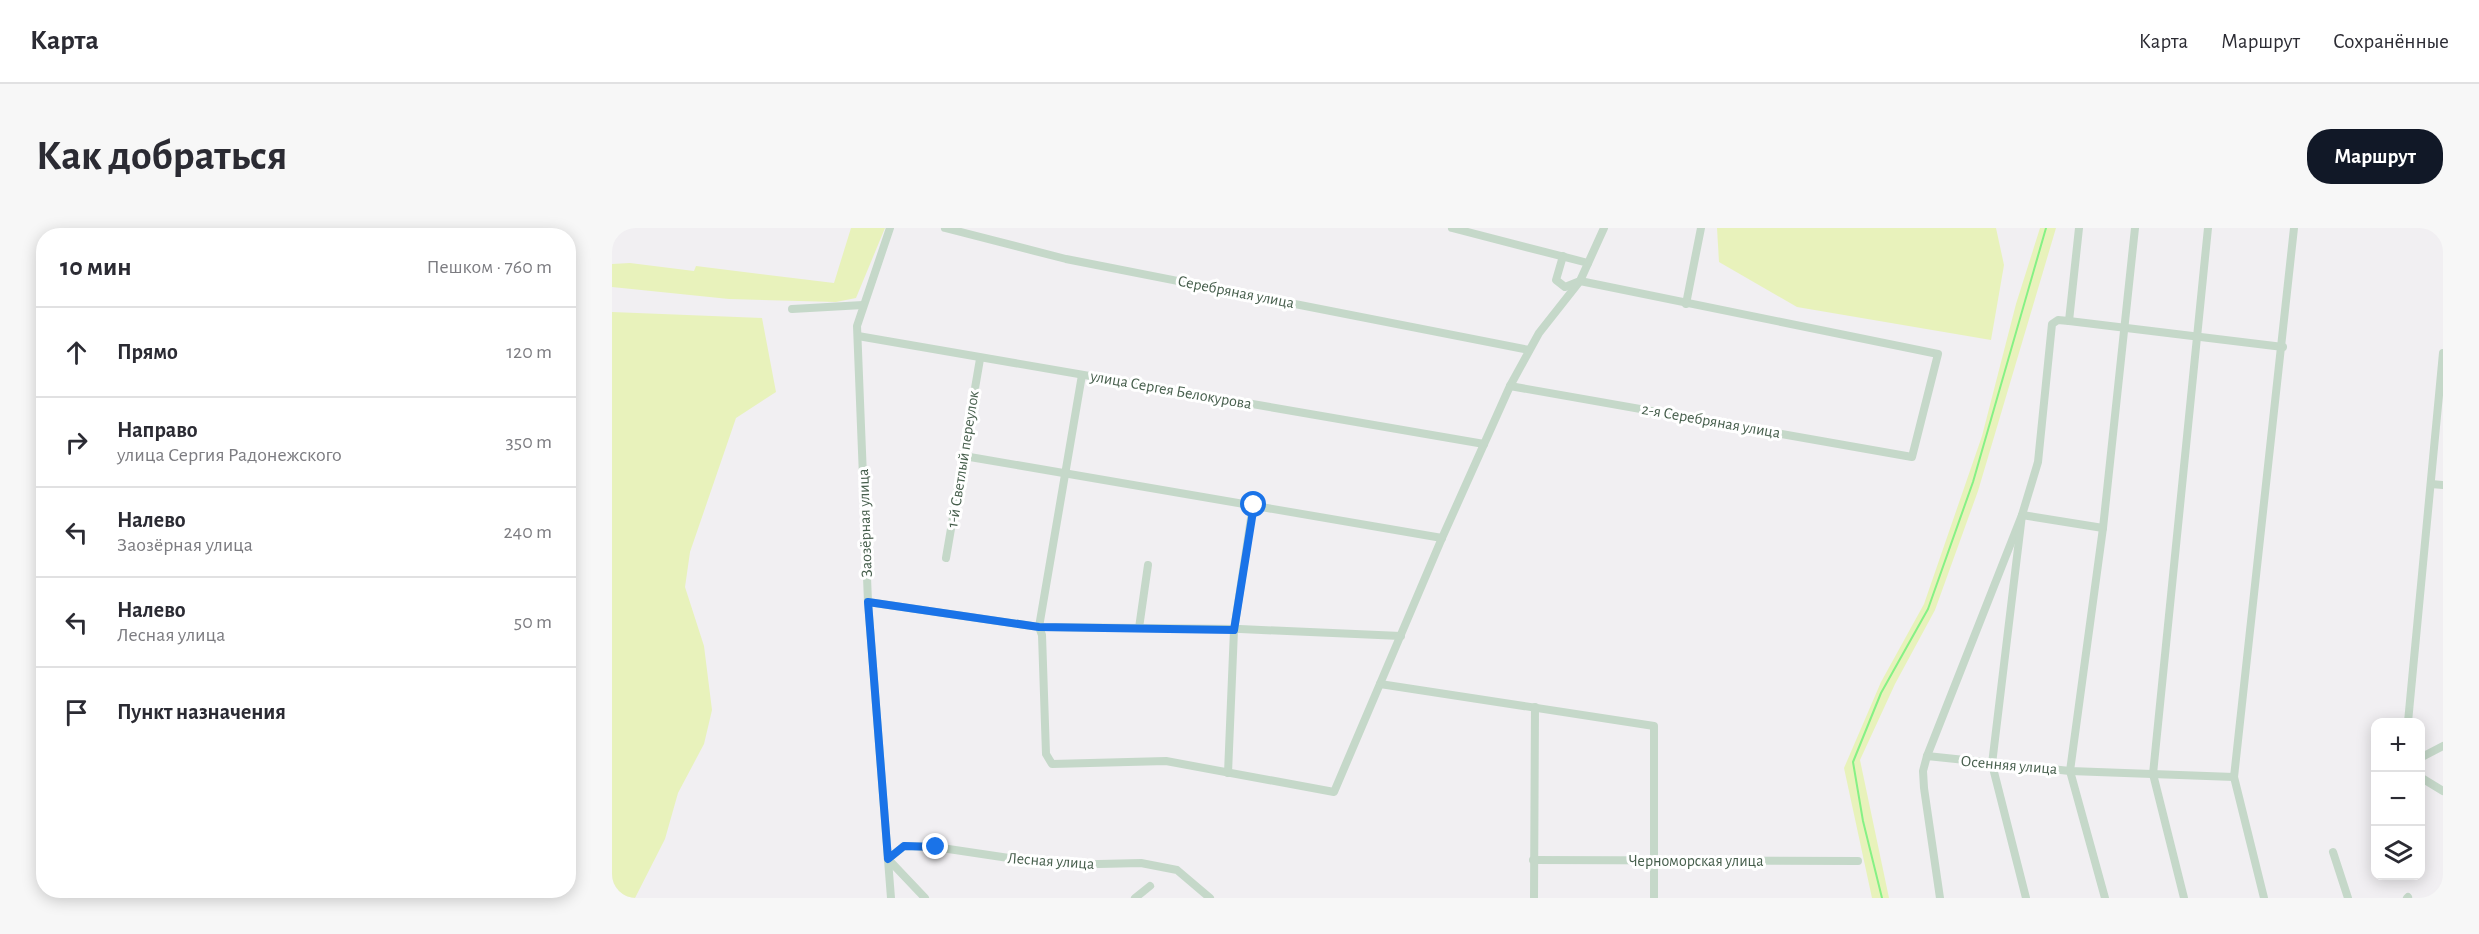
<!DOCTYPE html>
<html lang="ru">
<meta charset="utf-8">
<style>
:root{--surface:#fff;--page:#f7f7f7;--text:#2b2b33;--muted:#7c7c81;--line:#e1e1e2;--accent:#111827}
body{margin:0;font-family:"Alegreya Sans",sans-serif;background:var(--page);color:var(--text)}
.controls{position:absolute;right:18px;bottom:18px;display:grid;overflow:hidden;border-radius:12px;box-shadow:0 3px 15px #0003}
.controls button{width:54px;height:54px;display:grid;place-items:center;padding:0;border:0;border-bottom:2px solid var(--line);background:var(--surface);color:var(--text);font:30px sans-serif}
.stop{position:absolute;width:18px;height:18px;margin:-14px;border:4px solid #1a73e8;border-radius:50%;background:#fff}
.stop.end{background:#1a73e8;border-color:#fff;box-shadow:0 2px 6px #0008}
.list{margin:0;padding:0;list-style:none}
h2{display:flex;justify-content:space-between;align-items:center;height:78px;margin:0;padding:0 24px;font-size:26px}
h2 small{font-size:20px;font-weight:400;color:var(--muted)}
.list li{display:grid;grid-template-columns:39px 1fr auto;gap:18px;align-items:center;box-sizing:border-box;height:90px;padding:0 24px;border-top:2px solid var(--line)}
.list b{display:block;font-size:22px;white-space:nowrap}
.list p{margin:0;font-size:20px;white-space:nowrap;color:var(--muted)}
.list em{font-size:20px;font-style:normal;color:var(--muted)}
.icon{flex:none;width:33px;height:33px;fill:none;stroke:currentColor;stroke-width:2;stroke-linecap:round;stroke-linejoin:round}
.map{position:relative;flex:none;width:1831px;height:670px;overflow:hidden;border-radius:24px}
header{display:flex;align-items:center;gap:36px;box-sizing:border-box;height:84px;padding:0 30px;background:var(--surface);border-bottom:2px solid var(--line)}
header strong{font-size:28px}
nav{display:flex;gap:33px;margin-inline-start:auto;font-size:21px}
.intro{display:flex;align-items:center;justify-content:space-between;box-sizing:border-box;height:144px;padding:0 36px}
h1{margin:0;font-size:42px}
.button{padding:15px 27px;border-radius:24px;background:var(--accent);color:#fff;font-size:21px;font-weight:700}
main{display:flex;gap:36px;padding:0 36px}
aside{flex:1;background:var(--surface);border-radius:24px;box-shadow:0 3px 15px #0003}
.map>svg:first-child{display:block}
</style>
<header>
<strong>Карта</strong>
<nav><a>Карта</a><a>Маршрут</a><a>Сохранённые</a></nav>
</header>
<div class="intro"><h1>Как добраться</h1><a class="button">Маршрут</a></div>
<main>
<aside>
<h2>10 мин<small>Пешком · 760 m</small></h2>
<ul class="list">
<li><svg class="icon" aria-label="ahead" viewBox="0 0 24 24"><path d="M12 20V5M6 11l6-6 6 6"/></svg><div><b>Прямо</b></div><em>120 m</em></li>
<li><svg class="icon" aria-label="right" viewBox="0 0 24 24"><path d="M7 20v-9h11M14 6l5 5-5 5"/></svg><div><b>Направо</b><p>улица Сергия Радонежского</p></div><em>350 m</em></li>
<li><svg class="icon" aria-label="left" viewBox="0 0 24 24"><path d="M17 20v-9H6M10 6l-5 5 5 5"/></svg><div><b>Налево</b><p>Заозёрная улица</p></div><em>240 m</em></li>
<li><svg class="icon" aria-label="left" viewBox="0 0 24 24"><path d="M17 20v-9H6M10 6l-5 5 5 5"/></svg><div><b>Налево</b><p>Лесная улица</p></div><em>50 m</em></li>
<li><svg class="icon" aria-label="arrive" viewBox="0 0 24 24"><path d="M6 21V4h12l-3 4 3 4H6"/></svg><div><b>Пункт назначения</b></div></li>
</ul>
</aside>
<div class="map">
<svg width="1831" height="670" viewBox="0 0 1831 670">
<rect width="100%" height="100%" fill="#f1eff2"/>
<g fill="#e8f2bb">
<polygon points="239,0 273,0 244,70 224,74 117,71 0,59 0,36 18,35 82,43 84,38 222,55"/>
<polygon points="1105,0 1384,0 1392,37 1379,112 1185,79 1107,34"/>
<polygon points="1428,0 1444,0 1366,263 1323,382 1283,456 1248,532 1277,670 1260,670 1232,540 1269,454 1312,376 1370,208 1404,76"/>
<polygon points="0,84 150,90 164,164 124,190 78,324 73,359 92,418 100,482 92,516 66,565 53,611 23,670 0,670"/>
</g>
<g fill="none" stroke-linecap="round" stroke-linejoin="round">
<polyline stroke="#86f185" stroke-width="2" points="1270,670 1251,593 1241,534 1269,465 1316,381 1361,254 1434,0"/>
<g stroke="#c5d8c9" stroke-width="8">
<polyline points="278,0 245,98 256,374 279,670"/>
<polyline points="333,0 454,31 917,122"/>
<polyline points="840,0 976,35"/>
<polyline points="1074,76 1089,0"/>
<polyline points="180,81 251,77"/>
<polyline points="1457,93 1467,0"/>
<polyline points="246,108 872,216"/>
<polyline points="470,147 427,399 430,407 434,526 440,536 554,533 722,564 830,310 898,158 927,105 968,53 992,0"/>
<polyline points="898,158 1300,229 1326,126 968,53 953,59 944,52 951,28"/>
<polyline points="352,228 830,310"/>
<polyline points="1819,256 1831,257"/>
<polyline points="334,330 368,131"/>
<polyline points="256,374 427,399 628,401 789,408"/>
<polyline points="527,400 536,337"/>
<polyline points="768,456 1042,498 1042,670"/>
<polyline points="1796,494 1831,125"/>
<polyline points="1315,528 1410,287 1491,300"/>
<polyline points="1808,530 1831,518"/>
<polyline points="616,545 622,402 641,277"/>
<polyline points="1808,549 1831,563"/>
<polyline points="1721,624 1736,670"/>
<polyline points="276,631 292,618 323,619 444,637 529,635 565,642 598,670"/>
<polyline points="276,631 313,670"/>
<polyline points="921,632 1246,633"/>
<polyline points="523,670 538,658"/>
<polyline points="922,670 923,479"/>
<polyline points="1328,670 1312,560 1311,543 1315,528 1458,543 1622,549"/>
<polyline points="1414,670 1380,536 1410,287 1426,234 1440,96 1446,92 1457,93 1671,119"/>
<polyline points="1493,670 1458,543 1491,300 1523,0"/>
<polyline points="1572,670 1541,546 1596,0"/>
<polyline points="1652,670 1622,549 1682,0"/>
<polyline points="1795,670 1796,669"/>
</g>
</g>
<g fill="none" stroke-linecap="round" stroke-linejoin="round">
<polyline stroke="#1a73e8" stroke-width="8" points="324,619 292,618 276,631 256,374 427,399 622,402 642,277"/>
</g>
<g text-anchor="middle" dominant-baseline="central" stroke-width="6" stroke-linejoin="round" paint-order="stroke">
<g font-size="16" fill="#465e4c" stroke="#fff">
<text transform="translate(624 64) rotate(11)">Серебряная улица</text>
<text transform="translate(559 162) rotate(10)">улица Сергея Белокурова</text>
<text transform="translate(1099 193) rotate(10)">2-я Серебряная улица</text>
<text transform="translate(351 231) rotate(-81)">1-й Светлый переулок</text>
<text transform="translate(253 295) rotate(-92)">Заозёрная улица</text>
<text transform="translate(1397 537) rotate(5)">Осенняя улица</text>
<text transform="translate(439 633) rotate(4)">Лесная улица</text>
<text x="1084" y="633">Черноморская улица</text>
</g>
</g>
</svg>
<div class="controls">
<button>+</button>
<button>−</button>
<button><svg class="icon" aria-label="layers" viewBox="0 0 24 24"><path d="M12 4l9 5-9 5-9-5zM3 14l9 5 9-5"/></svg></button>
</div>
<div class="stop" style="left:642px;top:277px"></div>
<div class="stop end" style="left:324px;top:619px"></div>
</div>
</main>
